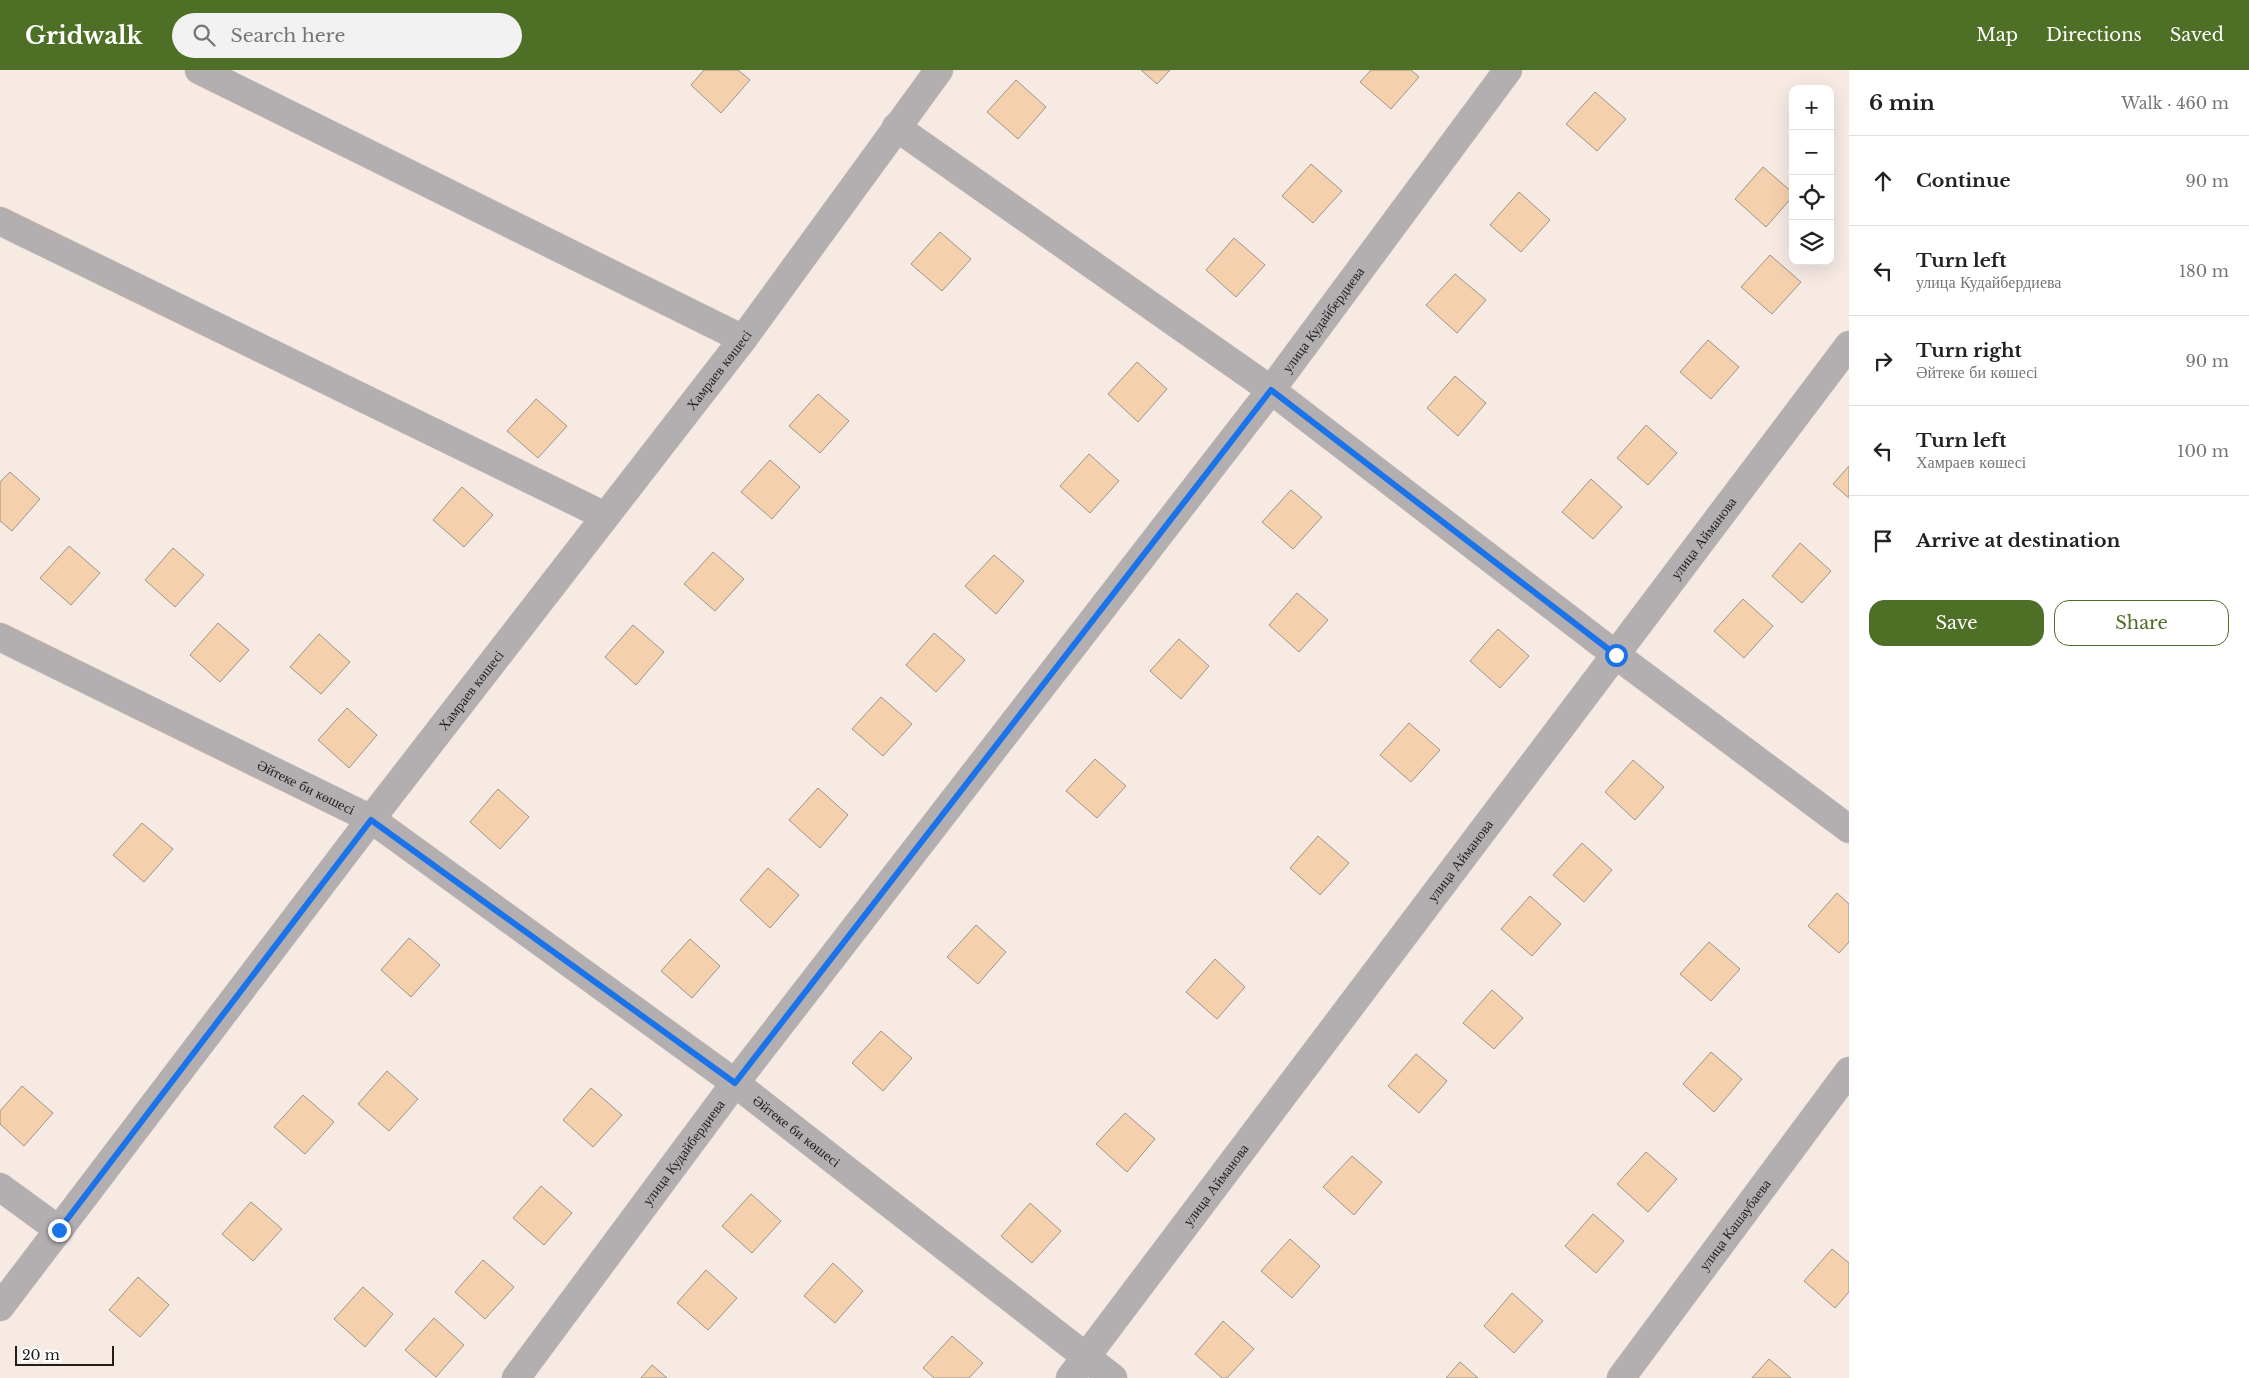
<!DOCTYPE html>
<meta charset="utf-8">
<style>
:root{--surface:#fff;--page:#f2f2f2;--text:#222;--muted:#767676;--line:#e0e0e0;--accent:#4e6f26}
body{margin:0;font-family:"Libre Baskerville",serif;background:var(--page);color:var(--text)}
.controls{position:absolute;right:15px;top:15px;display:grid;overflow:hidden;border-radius:10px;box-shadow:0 5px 20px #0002}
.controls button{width:45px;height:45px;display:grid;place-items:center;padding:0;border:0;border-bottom:1px solid var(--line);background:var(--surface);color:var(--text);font:25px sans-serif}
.scale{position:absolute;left:15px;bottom:12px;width:99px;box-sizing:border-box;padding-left:5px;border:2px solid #211d1a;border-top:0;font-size:14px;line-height:18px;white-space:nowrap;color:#211d1a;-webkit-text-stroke:4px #fff;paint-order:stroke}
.stop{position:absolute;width:15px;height:15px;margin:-11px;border:4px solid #1a73e8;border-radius:50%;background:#fff}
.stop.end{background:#1a73e8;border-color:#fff;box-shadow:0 1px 5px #0008}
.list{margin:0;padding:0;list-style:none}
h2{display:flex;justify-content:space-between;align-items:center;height:65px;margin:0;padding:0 20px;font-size:21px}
h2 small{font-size:16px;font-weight:400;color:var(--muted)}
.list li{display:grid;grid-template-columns:32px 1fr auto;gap:15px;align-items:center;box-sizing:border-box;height:90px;padding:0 20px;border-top:1px solid var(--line)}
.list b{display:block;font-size:19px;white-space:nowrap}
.list p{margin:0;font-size:16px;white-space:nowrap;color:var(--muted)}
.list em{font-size:16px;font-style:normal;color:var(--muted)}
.actions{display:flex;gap:10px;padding:15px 20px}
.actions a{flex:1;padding:11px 0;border:1px solid var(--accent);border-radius:15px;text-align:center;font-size:18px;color:var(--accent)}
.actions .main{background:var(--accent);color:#fff}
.icon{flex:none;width:28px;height:28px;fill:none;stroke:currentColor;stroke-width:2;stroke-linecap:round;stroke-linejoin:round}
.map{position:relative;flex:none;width:1849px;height:1308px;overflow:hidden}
header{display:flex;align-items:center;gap:30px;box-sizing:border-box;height:70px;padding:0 25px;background:var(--accent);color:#fff}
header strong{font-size:24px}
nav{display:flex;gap:28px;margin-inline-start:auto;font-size:18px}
.search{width:350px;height:45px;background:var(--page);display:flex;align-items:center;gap:12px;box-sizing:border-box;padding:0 18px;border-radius:28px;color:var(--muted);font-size:19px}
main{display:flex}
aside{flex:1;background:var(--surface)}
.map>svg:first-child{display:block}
</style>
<header>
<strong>Gridwalk</strong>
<div class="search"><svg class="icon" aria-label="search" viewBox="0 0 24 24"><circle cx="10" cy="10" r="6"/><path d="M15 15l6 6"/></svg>Search here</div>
<nav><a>Map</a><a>Directions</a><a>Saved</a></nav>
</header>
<main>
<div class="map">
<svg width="1849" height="1308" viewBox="0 0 1849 1308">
<rect width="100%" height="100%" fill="#f6eae3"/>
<g fill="#f5d0ac" stroke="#9d948c">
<polygon points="704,0 738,0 750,10 721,43 691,15"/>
<polygon points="1141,0 1170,0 1157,14"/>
<polygon points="1371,0 1411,0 1419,7 1391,39 1360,12"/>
<polygon points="1016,10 1046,37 1018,69 987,42"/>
<polygon points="1595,22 1626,49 1597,81 1566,54"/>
<polygon points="1311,94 1342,121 1313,153 1282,126"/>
<polygon points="1763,97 1793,123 1793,126 1766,157 1735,129"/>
<polygon points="1519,122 1550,150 1521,182 1490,155"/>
<polygon points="940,162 971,189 942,221 911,194"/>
<polygon points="1234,168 1265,195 1236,227 1206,200"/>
<polygon points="1770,185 1801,212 1772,244 1741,217"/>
<polygon points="1455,204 1486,230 1457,263 1426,235"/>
<polygon points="1708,270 1739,297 1711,329 1680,302"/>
<polygon points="1137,292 1167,319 1138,352 1108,324"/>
<polygon points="1455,306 1486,333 1458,366 1427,338"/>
<polygon points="818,324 849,351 820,383 789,356"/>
<polygon points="536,329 567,356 538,388 507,361"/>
<polygon points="1646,355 1677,383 1648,415 1617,388"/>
<polygon points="1089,384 1119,411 1090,443 1060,416"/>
<polygon points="770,390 800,417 772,449 741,422"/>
<polygon points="1849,396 1849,428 1833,414"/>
<polygon points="10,402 40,429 12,461 0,451 0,412"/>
<polygon points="1591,409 1622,437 1593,469 1562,442"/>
<polygon points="462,417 493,445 464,477 433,450"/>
<polygon points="1291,420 1322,447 1293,479 1262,452"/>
<polygon points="1800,473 1831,501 1802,533 1772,506"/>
<polygon points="69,476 100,503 71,535 40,508"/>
<polygon points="173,478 204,505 175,537 145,510"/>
<polygon points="713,482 744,509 715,541 684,514"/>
<polygon points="994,485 1024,511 996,544 965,516"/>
<polygon points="1297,523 1328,550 1299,582 1269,555"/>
<polygon points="1743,529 1773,556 1744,588 1714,561"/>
<polygon points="218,553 249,580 220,612 190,585"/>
<polygon points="633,555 664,582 636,615 605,587"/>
<polygon points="1498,559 1529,586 1500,618 1470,591"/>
<polygon points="934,563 965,590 936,622 906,595"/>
<polygon points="319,564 350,592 321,624 290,597"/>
<polygon points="1179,569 1209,596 1181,629 1150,601"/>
<polygon points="881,627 912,654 883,686 852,659"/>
<polygon points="347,638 377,665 349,698 318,670"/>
<polygon points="1409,653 1440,680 1411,712 1380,685"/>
<polygon points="1095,689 1126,716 1097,748 1066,721"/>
<polygon points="1633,690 1664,717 1635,750 1605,722"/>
<polygon points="818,718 848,745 820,778 789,750"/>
<polygon points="498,719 529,747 500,779 470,752"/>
<polygon points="142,753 173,779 144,812 113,785"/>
<polygon points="1318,766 1349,793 1320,825 1290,798"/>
<polygon points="1582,773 1612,800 1584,832 1553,805"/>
<polygon points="768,798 799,825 770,858 740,830"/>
<polygon points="1837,823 1849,834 1849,872 1839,883 1808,856"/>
<polygon points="1530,826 1561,854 1532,886 1501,859"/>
<polygon points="976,855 1006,882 978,914 947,887"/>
<polygon points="409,868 440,895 411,927 381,900"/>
<polygon points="690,869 720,896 692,928 661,901"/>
<polygon points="1709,872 1740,899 1711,931 1680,904"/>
<polygon points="1215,889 1245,917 1217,949 1186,922"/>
<polygon points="1492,920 1523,948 1494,979 1463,953"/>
<polygon points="881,961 912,988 883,1021 852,993"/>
<polygon points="1711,982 1742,1009 1714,1042 1683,1014"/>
<polygon points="1416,984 1447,1011 1419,1043 1388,1016"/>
<polygon points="387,1001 418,1029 389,1061 358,1034"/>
<polygon points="22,1016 53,1043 24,1076 0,1054 0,1041"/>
<polygon points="591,1018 622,1045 593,1077 563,1050"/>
<polygon points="303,1025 334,1052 305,1084 274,1057"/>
<polygon points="1125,1043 1155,1069 1127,1102 1096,1074"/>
<polygon points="1646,1082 1677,1109 1648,1142 1617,1114"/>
<polygon points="1352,1086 1382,1112 1354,1145 1323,1117"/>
<polygon points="541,1116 572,1143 544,1175 513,1148"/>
<polygon points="751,1124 781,1151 752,1183 722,1156"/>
<polygon points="251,1132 282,1159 253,1191 222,1164"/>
<polygon points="1030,1133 1061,1161 1032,1193 1001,1166"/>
<polygon points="1593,1144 1624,1171 1596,1203 1565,1176"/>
<polygon points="1290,1169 1320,1196 1292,1228 1261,1201"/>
<polygon points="1832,1179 1849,1193 1849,1222 1835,1238 1804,1211"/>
<polygon points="483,1190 514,1217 485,1249 455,1222"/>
<polygon points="833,1193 863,1221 835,1253 804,1226"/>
<polygon points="706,1200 737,1228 708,1260 677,1233"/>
<polygon points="138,1207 169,1235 140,1267 109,1240"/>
<polygon points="363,1217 393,1244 365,1277 334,1249"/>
<polygon points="1512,1223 1543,1251 1514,1283 1484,1256"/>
<polygon points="434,1248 464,1275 436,1307 405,1280"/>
<polygon points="1223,1251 1254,1279 1227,1308 1222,1308 1195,1284"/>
<polygon points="952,1266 983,1293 969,1308 934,1308 923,1298"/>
<polygon points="1769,1289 1791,1308 1752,1308"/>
<polygon points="1460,1292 1478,1308 1446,1308"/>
<polygon points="652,1295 667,1308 641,1308"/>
</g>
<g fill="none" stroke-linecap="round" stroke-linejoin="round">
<g stroke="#d0c5bf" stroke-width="29">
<g id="minor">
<polyline points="199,0 743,269"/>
<polyline points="896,57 1271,320 1616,585 1849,759"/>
<polyline points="0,151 605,446"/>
<path id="s1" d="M0 567 371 749 735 1013 1113 1308"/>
<polyline points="0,1117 59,1160"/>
<path id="s2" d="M0 1237 371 749 743 269 939 0"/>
<path id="s3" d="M516 1308 735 1013 1271 320 1508 0"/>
<path id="s4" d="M1070 1308 1849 275"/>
<path id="s5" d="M1621 1308 1849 1001"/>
</g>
</g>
<use href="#minor" stroke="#b3aeb0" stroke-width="28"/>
</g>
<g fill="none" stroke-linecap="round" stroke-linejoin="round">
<polyline stroke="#1a73e8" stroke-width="6" points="59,1160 371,750 735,1013 1271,320 1616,585"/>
</g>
<g text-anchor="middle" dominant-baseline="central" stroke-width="5" stroke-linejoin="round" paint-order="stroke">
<g font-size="14" fill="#211d1a" stroke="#fff">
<text stroke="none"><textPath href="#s3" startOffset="1331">улица Кудайбердиева</textPath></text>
<text stroke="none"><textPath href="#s2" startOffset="1181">Хамраев көшесі</textPath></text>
<text stroke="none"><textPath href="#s4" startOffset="1052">улица Айманова</textPath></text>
<text stroke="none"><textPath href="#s2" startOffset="776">Хамраев көшесі</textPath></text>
<text stroke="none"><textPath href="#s1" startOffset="341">Әйтеке би көшесі</textPath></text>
<text stroke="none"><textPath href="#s4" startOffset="648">улица Айманова</textPath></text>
<text stroke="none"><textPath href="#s1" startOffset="941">Әйтеке би көшесі</textPath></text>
<text stroke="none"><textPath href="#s3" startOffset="281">улица Кудайбердиева</textPath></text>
<text stroke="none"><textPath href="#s4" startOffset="242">улица Айманова</textPath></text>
<text stroke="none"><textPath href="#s5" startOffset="191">улица Кашаубаева</textPath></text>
</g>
</g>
</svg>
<div class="controls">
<button>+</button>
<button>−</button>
<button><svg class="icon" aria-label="locate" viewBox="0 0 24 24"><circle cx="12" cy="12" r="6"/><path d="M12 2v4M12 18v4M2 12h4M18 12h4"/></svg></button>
<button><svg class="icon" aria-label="layers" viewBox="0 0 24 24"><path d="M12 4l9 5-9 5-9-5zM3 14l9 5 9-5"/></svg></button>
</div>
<div class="scale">20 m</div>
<div class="stop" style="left:1616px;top:585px"></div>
<div class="stop end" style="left:59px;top:1160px"></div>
</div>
<aside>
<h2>6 min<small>Walk · 460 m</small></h2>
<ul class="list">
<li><svg class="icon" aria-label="ahead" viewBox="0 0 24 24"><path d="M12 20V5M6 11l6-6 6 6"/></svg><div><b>Continue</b></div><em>90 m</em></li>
<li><svg class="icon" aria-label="left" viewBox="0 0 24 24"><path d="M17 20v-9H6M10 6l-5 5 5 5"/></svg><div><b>Turn left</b><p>улица Кудайбердиева</p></div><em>180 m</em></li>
<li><svg class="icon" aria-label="right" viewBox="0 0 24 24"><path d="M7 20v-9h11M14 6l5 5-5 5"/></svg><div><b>Turn right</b><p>Әйтеке би көшесі</p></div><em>90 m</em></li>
<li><svg class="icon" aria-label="left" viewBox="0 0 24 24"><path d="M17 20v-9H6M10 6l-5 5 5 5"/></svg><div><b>Turn left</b><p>Хамраев көшесі</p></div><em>100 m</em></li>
<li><svg class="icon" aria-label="arrive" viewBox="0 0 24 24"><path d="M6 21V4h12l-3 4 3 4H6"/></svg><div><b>Arrive at destination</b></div></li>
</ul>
<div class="actions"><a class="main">Save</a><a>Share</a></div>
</aside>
</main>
